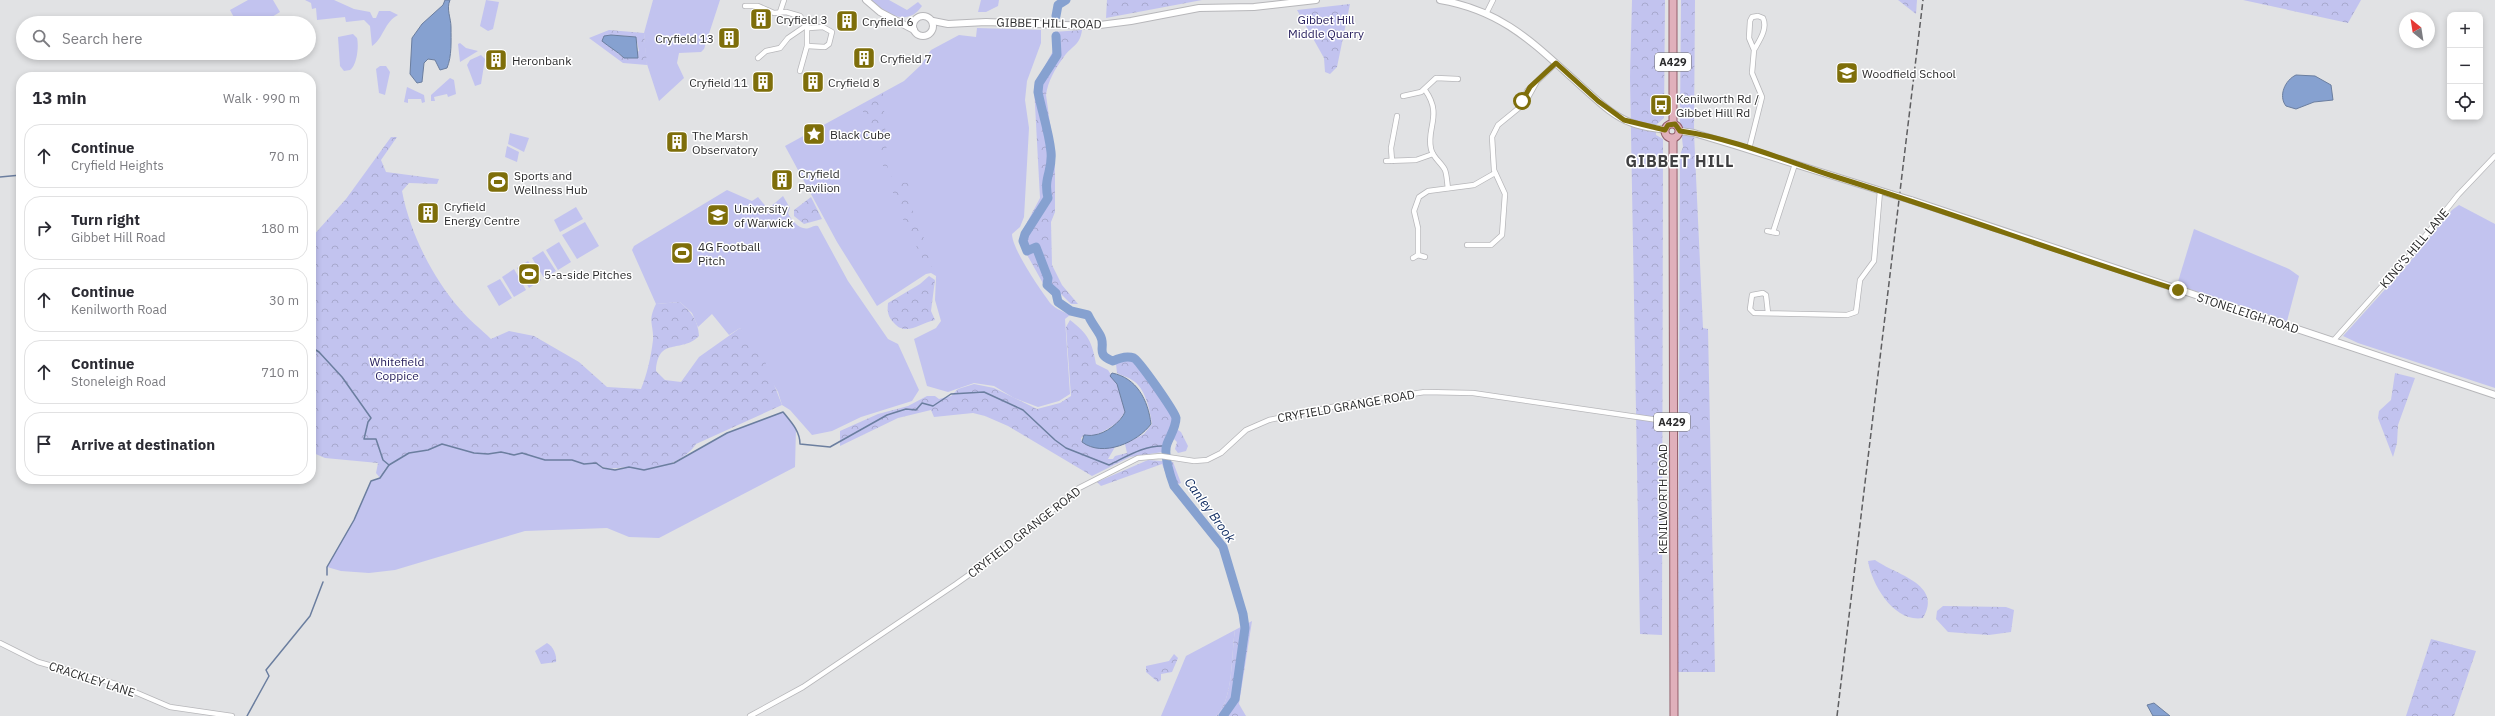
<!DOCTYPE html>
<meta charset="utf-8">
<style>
:root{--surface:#fff;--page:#f2f2f3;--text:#2b2b33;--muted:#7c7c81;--line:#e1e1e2}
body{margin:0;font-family:"IBM Plex Sans",sans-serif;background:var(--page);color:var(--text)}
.controls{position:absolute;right:12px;top:12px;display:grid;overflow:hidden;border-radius:8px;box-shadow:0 2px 6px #0003}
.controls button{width:36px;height:36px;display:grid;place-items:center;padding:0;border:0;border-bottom:1px solid var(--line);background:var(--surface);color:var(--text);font:20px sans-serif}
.compass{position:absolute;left:2399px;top:12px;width:36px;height:36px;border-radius:50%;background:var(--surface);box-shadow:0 2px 6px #0003;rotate:330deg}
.stop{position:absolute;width:12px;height:12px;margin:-9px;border:3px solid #7e6e0a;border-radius:50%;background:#fff}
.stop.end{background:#7e6e0a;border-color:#fff;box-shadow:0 1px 4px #0008}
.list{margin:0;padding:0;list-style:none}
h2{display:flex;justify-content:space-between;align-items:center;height:52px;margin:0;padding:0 16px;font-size:17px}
h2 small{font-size:13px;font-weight:400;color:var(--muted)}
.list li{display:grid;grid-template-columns:26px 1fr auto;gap:12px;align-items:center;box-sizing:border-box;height:64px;margin:0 8px 8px;padding:0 8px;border:1px solid var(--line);border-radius:16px}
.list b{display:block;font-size:15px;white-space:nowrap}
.list p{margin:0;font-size:13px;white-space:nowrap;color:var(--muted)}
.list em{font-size:13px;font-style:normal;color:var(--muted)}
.icon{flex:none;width:22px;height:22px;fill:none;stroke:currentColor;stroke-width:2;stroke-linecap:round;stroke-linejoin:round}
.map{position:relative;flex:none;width:2495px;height:716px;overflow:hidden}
.search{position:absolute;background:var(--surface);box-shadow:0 2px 6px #0003;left:16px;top:16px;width:300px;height:44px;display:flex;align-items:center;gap:10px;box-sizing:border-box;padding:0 14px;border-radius:22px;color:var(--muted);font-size:15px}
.panel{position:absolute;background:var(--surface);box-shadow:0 2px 6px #0003;left:16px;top:72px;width:300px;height:412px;border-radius:16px}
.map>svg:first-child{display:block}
</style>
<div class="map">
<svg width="2495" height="716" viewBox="0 0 2495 716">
<defs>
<pattern id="forest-crowns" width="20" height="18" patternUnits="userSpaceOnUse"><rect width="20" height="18" fill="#c2c3ef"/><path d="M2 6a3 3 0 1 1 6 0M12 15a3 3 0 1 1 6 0" fill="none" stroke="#a7a8cd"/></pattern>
</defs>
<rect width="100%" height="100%" fill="#e1e2e4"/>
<g fill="#c2c3ef">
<polygon points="248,0 273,0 280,12 262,23 237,23 230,10"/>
<path d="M305 0H334L354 9 370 12 373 18H376L379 11H390L398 15C384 22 384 38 372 46L370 26 364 20 346 22 345 17 317 20 316 8 312 9 311 3Z"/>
<polygon points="486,0 499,2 493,29 488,31 480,26"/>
<polygon points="653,0 720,0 704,49 701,52 679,53 677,63 684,78 659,101 646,61 644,33"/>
<path d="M870 0H889L907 10 918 2 922 6C907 28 885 13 870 0Z"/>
<polygon points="981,0 999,0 998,6 986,12 978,12"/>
<path d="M977 28 1041 30V43L1027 81 1025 100 1029 128 1024 217 1020 227 1012 234C1012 249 1041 291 1051 304 1056 309 1064 312 1070 315L1065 319 1070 394 1059 401 1038 407 1014 398 994 386 974 383 948 392 927 386 914 339 936 328 941 321 935 300 936 276 931 273 926 274 877 306 837 242 785 146 904 81 921 65 931 50 959 35 976 37Z"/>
<path d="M353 34 357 38C359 46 357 65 350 70L344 71 340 66 338 37Z"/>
<polygon points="460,43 466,48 478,51 460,62 458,44"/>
<polygon points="481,55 485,59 481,84 475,86 467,65 470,60"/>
<polygon points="380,66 386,66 390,72 385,95 379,93 376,69"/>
<polygon points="450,78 454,80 456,94 448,97 447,94 434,97 435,101 431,101 431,95"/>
<polygon points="407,87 424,95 425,102 422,103 421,99 408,99 408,103 404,102"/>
<polygon points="510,133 529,138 524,152 508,144"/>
<polygon points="507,146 519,152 517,162 505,157"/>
<path d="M727 190 752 201 758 197 768 209 783 196 790 208 788 213C791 220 800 231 809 228 813 227 814 225 818 226L848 281 888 339 898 344 919 390 912 401 861 417 832 431 812 435 790 410 782 405 778 392 740 328 729 335 712 314 698 327 692 313 680 302 656 304 632 250 634 246Z"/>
<polygon points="2459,205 2495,224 2495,388 2358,343 2343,336 2408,264 2452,210"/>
<polygon points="576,207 583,219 560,232 554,220"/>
<polygon points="585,222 599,246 577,259 562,235"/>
<polygon points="2194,229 2289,269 2299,276 2287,321 2177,285"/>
<polygon points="559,242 571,262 558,270 546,250"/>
<polygon points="543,251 556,271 544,278 532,258"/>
<polygon points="528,261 541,280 529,288 517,268"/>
<polygon points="514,269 526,290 514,297 502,277"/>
<polygon points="500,279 512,298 499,306 487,286"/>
<polygon points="783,412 796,428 795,467 659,538 629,537 607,528 525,531 395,570 369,573 341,571 327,567 354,520 371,481 380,478 381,473 389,465 409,453 428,450 442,444 474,453 488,454 501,452 514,455 522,453 545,460 572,460 584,464 596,463 603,468 615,470 629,467 644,470 674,463 727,433"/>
<path d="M1235 630C1231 654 1234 700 1216 716H1161L1186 656Z"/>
</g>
<g fill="url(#forest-crowns)" fill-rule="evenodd">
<polygon points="1107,0 1202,0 1106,18"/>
<polygon points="1632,0 1665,0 1664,118 1656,125 1656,135 1663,139 1662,635 1640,634 1630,77"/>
<polygon points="1681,0 1695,0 1694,133 1703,328 1708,329 1715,672 1678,672 1680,155 1683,147 1680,121"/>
<polygon points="1898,0 1917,0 1916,14"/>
<polygon points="2243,0 2361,0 2348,23"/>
<polygon points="1350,4 1337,67 1330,74 1325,72 1324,58 1297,10"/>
<path d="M609 30 644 33 647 65 623 63 589 38ZM617 35 636 37 639 51 624 58 602 41 604 36Z"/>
<path d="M1082 30C1080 46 1071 46 1063 58 1055 69 1048 81 1046 95L1055 159V212L1051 222 1052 265 1062 285 1078 304H1071L1053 286 1045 287 1020 242 1022 232 1040 198 1034 86 1053 51V32Z"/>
<polygon points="883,93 888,174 899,182 909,183 907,197 928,248 932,268 926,266 902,217 861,106"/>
<path d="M391 137H397L381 160 386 172 439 179 437 184 409 183 402 191C410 233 432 277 460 309 469 320 481 329 491 339L509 331 534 336 579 362 607 387 641 389C647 374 651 357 653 340 654 324 647 322 656 304L680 302C691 312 698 320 699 336 681 354 658 336 656 371L665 380 681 382 699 357 740 328 763 356 782 405 696 444C685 460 664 468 644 470 639 470 634 467 629 467 616 467 608 472 596 463L584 464 572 460H545L522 453 514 455 501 452 488 454 474 453 442 444 428 450 409 454 389 465 381 473 380 478 376 473 378 463 325 458 311 452V238L346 199Z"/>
<polygon points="811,197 822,219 804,224 794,216 794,210"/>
<path d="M929 276 935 280 931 311 935 320C920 323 906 337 894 323 888 317 887 311 888 303L920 284Z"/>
<path d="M1070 320C1088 334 1092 341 1096 364L1108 370 1117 384 1125 412 1117 423 1104 431 1094 436 1084 435 1081 438 1082 442 1093 447H1115L1108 459H1113L1115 456 1127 453 1125 444 1144 434 1152 424C1150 410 1145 387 1132 380 1128 377 1122 376 1117 373L1116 364 1122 360 1133 361 1144 366 1153 375 1179 415 1178 430 1181 432 1188 446 1186 451 1178 453 1175 449 1177 442 1174 439 1169 444V451L1130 457 1092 476 1008 426 985 416 973 413 934 417 931 410 898 418 840 446V431L878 414 908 406 927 396H935L939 399 951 396 958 389 974 384 994 388 1037 409 1060 403 1071 396 1066 327Z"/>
<polygon points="2395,373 2415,378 2398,425 2397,443 2393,457 2378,418 2379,411 2391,400"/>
<polygon points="1148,460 1173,462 1181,483 1174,486 1169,482 1162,464 1101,486 1097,482"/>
<path d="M1875 560C1894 574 1944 584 1923 618 1895 623 1872 586 1868 561Z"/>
<polygon points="1943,606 2006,607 2014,610 2011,632 1989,635 1948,632 1936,619 1937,611"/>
<path d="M1252 621 1239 704 1246 716H1216C1234 700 1231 654 1235 630Z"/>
<polygon points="2431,639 2476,651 2454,716 2406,716"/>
<path d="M547 643C553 646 557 655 556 662L541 664 535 651Z"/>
<polygon points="1174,654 1178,658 1172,672 1161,674 1161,680 1158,682 1146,672 1146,666 1169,661"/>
</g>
<g fill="#86a1d0" stroke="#6b7e9f">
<path d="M445 0H450C446 9 451 18 451 27 451 41 452 56 447 68L440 70 435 60 428 59 424 63 422 82 417 83 410 74 412 38 422 24 443 5Z"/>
<path d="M611 35 636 37 638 58H624C617 51 609 47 602 41L604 36Z"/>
<path d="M2296 75 2315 76 2331 85 2333 100 2314 102 2296 109 2286 106C2278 96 2285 80 2296 75Z"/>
<path d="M1112 373C1137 378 1148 400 1151 424 1138 442 1103 458 1082 442L1084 435C1088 435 1090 436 1094 435 1105 434 1121 422 1125 412L1117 384 1110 376Z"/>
<polygon points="2154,703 2170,716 2153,716 2147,705"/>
</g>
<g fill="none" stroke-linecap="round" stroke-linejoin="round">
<g stroke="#6b7e9f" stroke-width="1.5">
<polyline points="0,177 21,175"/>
<path d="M311 347 319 352 342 377 371 418 368 422 364 439H376L383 460 389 465 409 453 428 450 442 444 474 453 488 454 501 452 514 455 522 453 545 460H572L584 464 596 463 603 468 615 470 629 467 644 470 674 463 727 433 783 412C791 422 800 431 800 444L830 447 887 415 906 409 916 410 922 403 933 406 951 394 984 392 1023 410 1055 440 1066 448 1109 465C1126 457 1144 445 1164 446L1166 449"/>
<polyline points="327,575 327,567 354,520 371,481 380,478 389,465"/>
<polyline points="247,716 269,676 266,670 310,616 323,582"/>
</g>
<g stroke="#86a1d0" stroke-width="9">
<polyline points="1056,16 1058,5 1066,0"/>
<path d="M1056 36 1057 55 1039 83 1038 92C1042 112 1049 132 1051 152 1053 171 1043 177 1048 198L1025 234 1023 241 1027 251 1036 247 1048 278 1047 285 1056 293 1058 302 1071 311 1088 315C1091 322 1096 328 1100 335 1107 347 1094 354 1113 361 1119 358 1126 355 1134 358 1138 359 1175 412 1176 418 1176 427 1170 436 1167 444 1163 455 1170 475 1174 486L1223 547 1243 614 1245 628 1235 699 1223 716"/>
</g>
<g stroke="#b7b7ba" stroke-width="6">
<g id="street">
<polyline points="745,6 758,6 774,13 786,12 800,16 807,25"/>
<polyline points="780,12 784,0"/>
<polyline points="1487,12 1493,0"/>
<polyline points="807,46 825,47 829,44 832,32 823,27 809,28"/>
<polyline points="758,58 766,51 780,48 788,38 807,25 807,46 800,71"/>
<path d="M1425 90C1443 115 1426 128 1431 149 1433 158 1441 162 1445 170 1447 175 1447 183 1448 188"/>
<polyline points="1403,96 1421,92 1436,78 1458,79"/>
<polyline points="1519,107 1527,91 1556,63"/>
<path d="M1749 149 1762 97 1752 73 1754 50 1749 38 1750 21 1752 17 1758 16 1763 18C1768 29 1759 41 1754 50"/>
<polyline points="1386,161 1416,160 1433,154"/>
<polyline points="1392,161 1391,148 1397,116"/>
<polyline points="1767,231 1777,233"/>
<polyline points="1773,232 1795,164"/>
<polyline points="1467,245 1491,245 1502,235 1505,194 1494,170 1492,137 1498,125 1525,103 1536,83"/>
<polyline points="1418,255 1425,257"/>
<polyline points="1413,258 1418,255 1418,228 1414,211 1419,197 1428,191 1474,185 1495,173"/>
<polyline points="1768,313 1766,295 1763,293 1752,295 1750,309 1754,313 1847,315 1856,312 1860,280 1874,261 1880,191"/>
<polyline points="2333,341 2410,255 2458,195 2495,156"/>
<polyline points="0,643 38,662 116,684 170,707 232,716"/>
<polyline points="750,716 803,687 956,584 1001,552 1079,488 1138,458 1161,456 1194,461 1207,460 1221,453 1246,430 1269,420 1356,402 1425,392 1473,393 1672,422"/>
</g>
</g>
<g stroke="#b7b7ba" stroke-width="8">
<g id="secondary">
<polyline points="866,0 880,12 914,30"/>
<path d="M1440 0C1504 11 1534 44 1580 85 1596 99 1612 116 1632 123 1642 127 1654 128 1665 130"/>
<circle cx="923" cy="26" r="10"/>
<polyline points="933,21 948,24 986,22 1092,26 1131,21 1199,8 1254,7 1316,0"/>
<polyline points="1680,131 1694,133 1734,145 1891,194"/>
<polyline points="1911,200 2495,395"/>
</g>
</g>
<g stroke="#935f6b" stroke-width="9">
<g id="primary">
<polyline points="1673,123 1673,0"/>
<circle cx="1672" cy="131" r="7"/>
<polyline points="1673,139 1674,716"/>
</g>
</g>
<use href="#street" stroke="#fff" stroke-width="4.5"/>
<use href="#secondary" stroke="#fff" stroke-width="6"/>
<use href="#primary" stroke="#e0b0bb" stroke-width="7"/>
<polyline stroke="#5e5e60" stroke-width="1.5" stroke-dasharray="6 3" stroke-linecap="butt" points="1837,716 1923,0"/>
<g stroke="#b7b7ba" stroke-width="8" stroke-linecap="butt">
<polyline id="secondary-bridge" points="1891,194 1911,200"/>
</g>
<use href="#secondary-bridge" stroke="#fff" stroke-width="6"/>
</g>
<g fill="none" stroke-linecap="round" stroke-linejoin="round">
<path stroke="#7e6e0a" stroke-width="5" d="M1522 101 1530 87 1556 63 1598 101 1624 120 1665 130 1668 125 1675 124 1680 131C1731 138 1784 160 1833 176 1949 212 2062 254 2178 290"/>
</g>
<defs>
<g id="building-square" transform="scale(1.15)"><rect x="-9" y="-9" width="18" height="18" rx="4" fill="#7e6e0a" stroke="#fff"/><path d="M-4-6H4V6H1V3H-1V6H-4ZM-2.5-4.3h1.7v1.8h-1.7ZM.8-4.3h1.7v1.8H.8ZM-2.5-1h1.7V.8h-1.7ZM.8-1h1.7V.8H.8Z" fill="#fff"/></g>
<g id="school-square" transform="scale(1.15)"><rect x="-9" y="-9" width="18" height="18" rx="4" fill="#7e6e0a" stroke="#fff"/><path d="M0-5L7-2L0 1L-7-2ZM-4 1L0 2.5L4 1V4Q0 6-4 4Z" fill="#fff"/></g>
<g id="bus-square" transform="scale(1.15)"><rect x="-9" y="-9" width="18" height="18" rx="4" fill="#7e6e0a" stroke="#fff"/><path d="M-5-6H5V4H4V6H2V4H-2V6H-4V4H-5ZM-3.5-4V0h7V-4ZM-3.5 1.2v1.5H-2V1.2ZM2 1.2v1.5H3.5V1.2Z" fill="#fff"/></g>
<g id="sight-square" transform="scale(1.15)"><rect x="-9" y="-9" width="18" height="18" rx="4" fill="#7e6e0a" stroke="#fff"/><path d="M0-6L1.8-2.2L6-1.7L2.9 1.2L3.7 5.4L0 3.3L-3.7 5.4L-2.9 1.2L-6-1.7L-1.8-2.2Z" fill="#fff"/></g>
<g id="stadium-square" transform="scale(1.15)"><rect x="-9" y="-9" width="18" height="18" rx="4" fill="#7e6e0a" stroke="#fff"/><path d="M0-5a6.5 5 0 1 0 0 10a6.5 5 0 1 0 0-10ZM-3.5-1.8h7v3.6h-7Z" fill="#fff"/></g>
<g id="university-square" transform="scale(1.15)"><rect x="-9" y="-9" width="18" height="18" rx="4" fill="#7e6e0a" stroke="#fff"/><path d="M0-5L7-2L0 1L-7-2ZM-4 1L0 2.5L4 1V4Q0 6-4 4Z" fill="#fff"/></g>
</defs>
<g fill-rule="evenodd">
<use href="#building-square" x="761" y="19"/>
<use href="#building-square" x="847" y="21"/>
<use href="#building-square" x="729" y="38"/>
<use href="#building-square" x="864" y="58"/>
<use href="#building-square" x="496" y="60"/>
<use href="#school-square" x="1847" y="73"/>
<use href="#building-square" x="763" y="82"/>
<use href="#building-square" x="813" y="82"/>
<use href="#bus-square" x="1661" y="105"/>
<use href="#sight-square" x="814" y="134"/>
<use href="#building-square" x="677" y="142"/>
<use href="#building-square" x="782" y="180"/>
<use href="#stadium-square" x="498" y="182"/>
<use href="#building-square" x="428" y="213"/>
<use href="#university-square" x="718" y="215"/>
<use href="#stadium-square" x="682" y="253"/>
<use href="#stadium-square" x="529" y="274"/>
</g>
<g text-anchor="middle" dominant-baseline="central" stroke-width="3" stroke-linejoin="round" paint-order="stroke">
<g fill="#fff" stroke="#6b6b6b" stroke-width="1">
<rect x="1655" y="53" width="36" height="18" rx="3"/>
<rect x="1654" y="413" width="36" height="18" rx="3"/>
</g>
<g font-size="11" font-weight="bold" fill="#2b2b2c">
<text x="1673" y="62">A429</text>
<text x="1672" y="422">A429</text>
</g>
<g font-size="12" fill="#2b2b2c" stroke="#fff" text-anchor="start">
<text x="776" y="19">Cryfield 3</text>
<text x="862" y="21">Cryfield 6</text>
<text x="714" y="38" text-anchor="end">Cryfield 13</text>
<text x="880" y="58">Cryfield 7</text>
<text x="512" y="60">Heronbank</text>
<text x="1862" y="73">Woodfield School</text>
<text x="748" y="82" text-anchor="end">Cryfield 11</text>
<text x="828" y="82">Cryfield 8</text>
<text x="1676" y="98">Kenilworth Rd /<tspan x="1676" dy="14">Gibbet Hill Rd</tspan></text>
<text x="830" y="134">Black Cube</text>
<text x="692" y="135">The Marsh<tspan x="692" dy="14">Observatory</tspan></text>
<text x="798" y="173">Cryfield<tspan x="798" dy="14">Pavilion</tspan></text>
<text x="514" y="175">Sports and<tspan x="514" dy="14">Wellness Hub</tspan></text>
<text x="444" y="206">Cryfield<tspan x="444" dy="14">Energy Centre</tspan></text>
<text x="734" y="208">University<tspan x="734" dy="14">of Warwick</tspan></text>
<text x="698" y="246">4G Football<tspan x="698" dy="14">Pitch</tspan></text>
<text x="544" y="274">5-a-side Pitches</text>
</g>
<g font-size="12" fill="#28205e" stroke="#fff">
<text x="1326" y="19">Gibbet Hill<tspan x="1326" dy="14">Middle Quarry</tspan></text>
<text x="397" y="361">Whitefield<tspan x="397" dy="14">Coppice</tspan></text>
</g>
<g font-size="12" fill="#2b2b2c" stroke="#fff">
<text transform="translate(1049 23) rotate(1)">GIBBET HILL ROAD</text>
<text transform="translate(2414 248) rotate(-50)">KING'S HILL LANE</text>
<text transform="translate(2248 313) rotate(18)">STONELEIGH ROAD</text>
<text transform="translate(1346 406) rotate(-10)">CRYFIELD GRANGE ROAD</text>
<text transform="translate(1662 499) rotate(-90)">KENILWORTH ROAD</text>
<text transform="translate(1024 532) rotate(-38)">CRYFIELD GRANGE ROAD</text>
<text transform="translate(92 679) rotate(18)">CRACKLEY LANE</text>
</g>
<g font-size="13" font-style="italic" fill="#08255c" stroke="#fff">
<text transform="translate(1210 510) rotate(54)">Canley Brook</text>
</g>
<g font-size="16" font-weight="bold" letter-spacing="1" fill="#3f3f41" stroke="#fff">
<text x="1680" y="161">GIBBET HILL</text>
</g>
</g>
</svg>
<div class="controls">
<button>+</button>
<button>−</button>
<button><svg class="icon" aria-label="locate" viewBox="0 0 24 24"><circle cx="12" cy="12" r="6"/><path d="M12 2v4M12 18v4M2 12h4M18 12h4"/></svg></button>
</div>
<svg class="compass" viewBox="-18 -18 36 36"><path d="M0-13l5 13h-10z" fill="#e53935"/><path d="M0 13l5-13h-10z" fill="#7c7c81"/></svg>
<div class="stop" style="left:1522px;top:101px"></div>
<div class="stop end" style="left:2178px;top:290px"></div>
<div class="search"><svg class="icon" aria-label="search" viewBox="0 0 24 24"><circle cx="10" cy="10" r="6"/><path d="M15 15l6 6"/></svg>Search here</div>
<section class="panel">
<h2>13 min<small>Walk · 990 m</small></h2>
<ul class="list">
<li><svg class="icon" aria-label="ahead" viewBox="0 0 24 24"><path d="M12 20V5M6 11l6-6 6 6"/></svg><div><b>Continue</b><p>Cryfield Heights</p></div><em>70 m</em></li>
<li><svg class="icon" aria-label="right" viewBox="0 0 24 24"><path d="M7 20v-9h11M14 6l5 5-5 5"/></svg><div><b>Turn right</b><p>Gibbet Hill Road</p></div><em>180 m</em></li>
<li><svg class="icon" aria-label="ahead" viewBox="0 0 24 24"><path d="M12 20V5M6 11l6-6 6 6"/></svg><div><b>Continue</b><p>Kenilworth Road</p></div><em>30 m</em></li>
<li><svg class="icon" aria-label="ahead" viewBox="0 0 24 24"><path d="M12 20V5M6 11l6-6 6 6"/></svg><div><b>Continue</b><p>Stoneleigh Road</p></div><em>710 m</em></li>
<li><svg class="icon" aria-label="arrive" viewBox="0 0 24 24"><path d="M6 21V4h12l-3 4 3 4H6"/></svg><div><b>Arrive at destination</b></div></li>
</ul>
</section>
</div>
